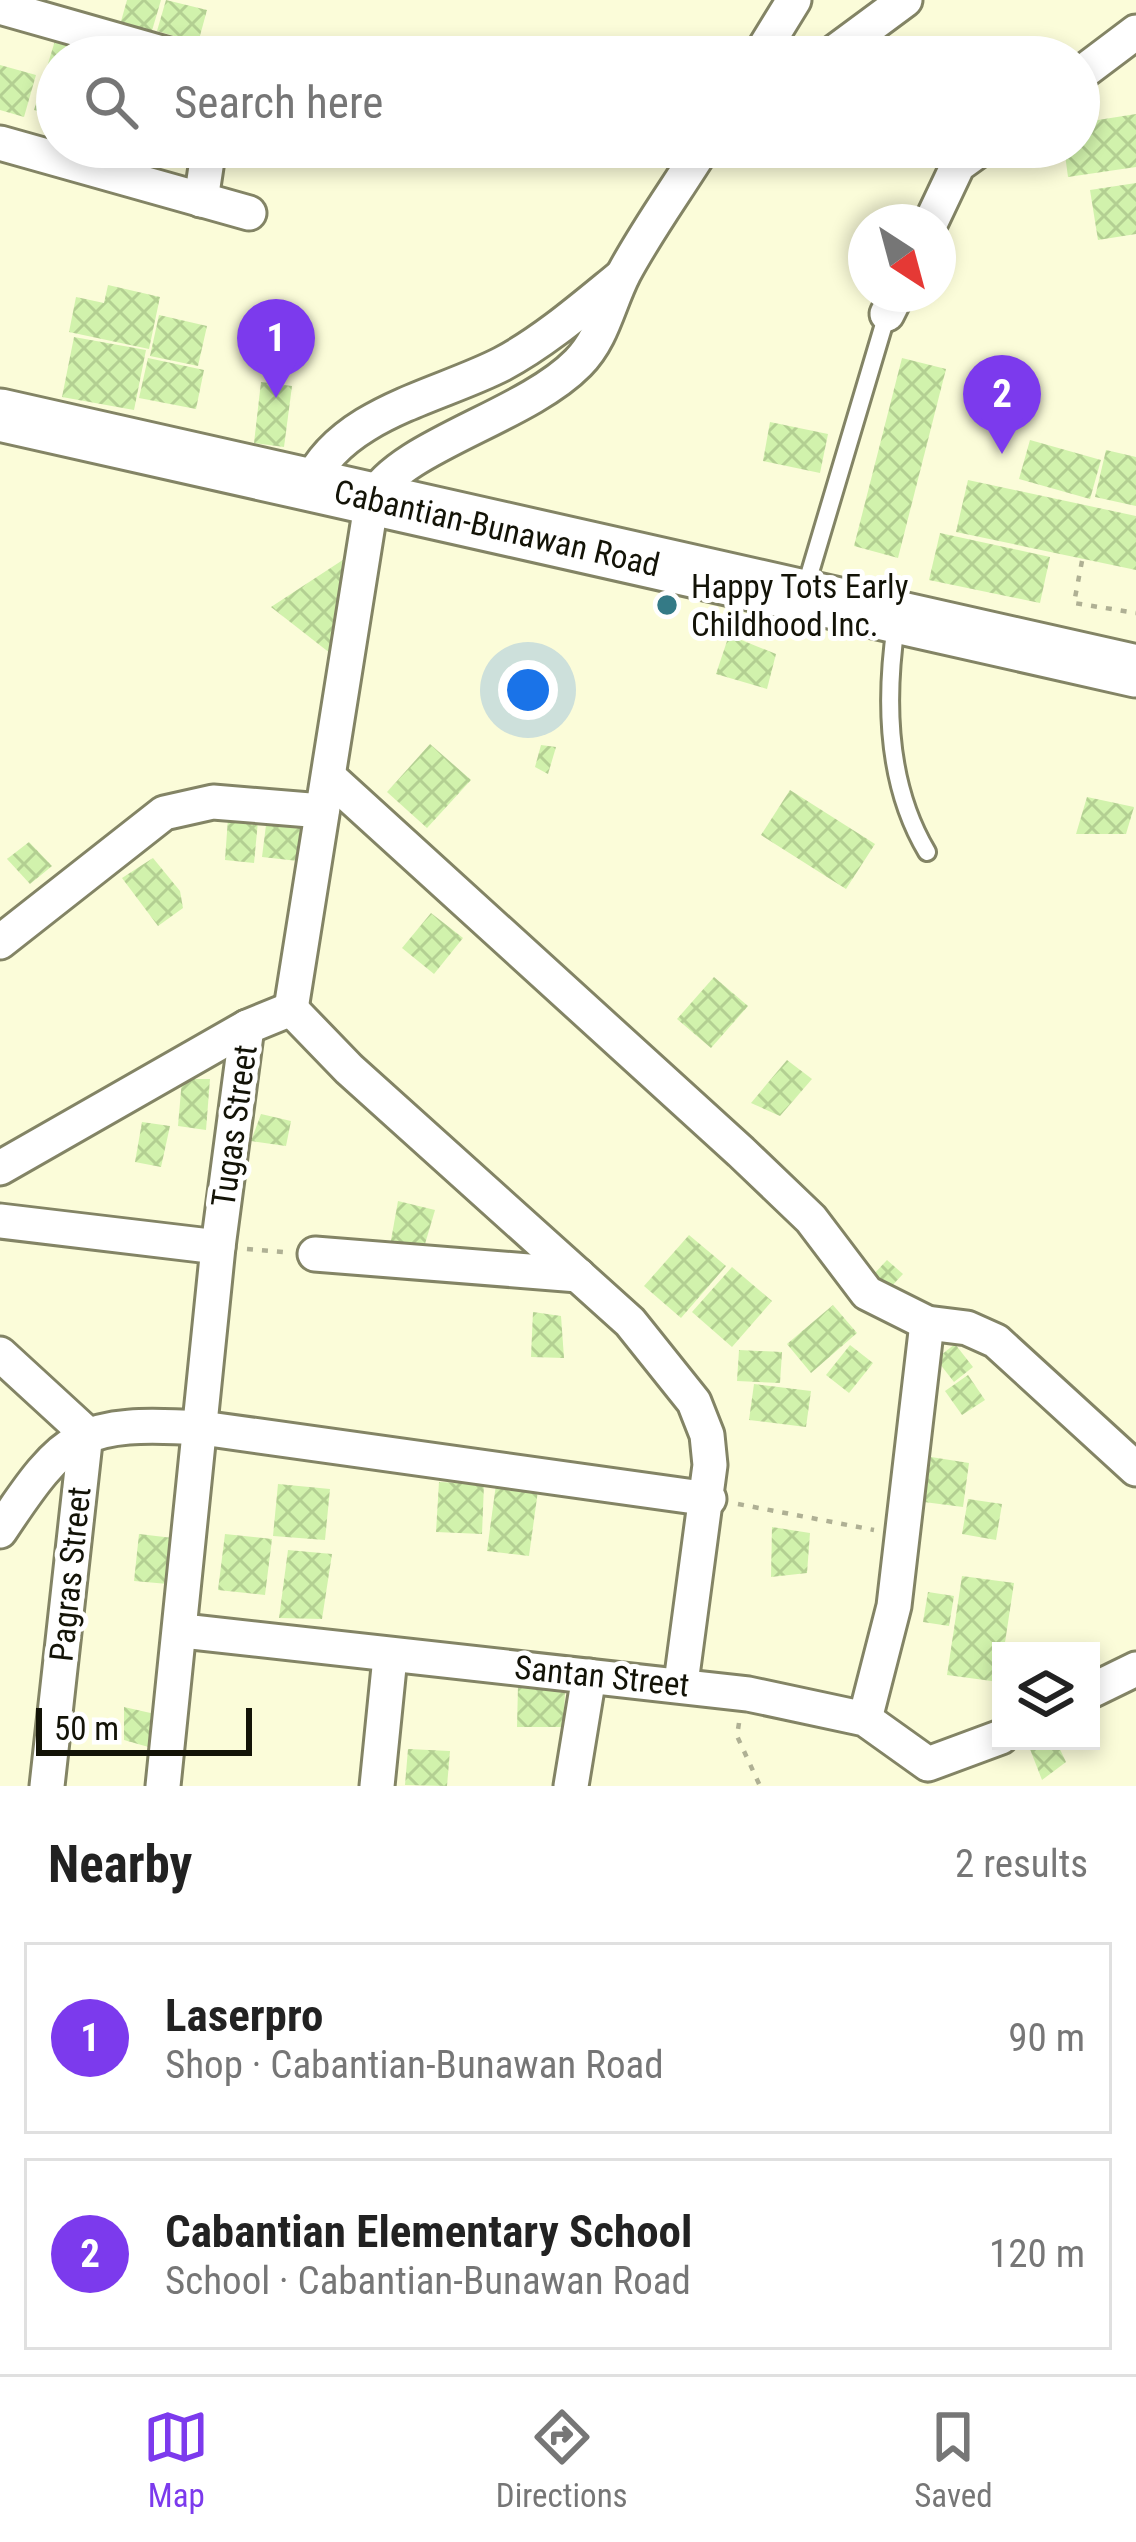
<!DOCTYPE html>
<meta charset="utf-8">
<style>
:root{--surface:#fff;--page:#f6f6f6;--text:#222;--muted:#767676;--line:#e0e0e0;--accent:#7c3aed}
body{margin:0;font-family:"Roboto Condensed",sans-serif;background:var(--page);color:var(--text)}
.controls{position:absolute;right:36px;bottom:36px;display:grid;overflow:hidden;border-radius:0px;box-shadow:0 6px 18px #0003}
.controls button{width:108px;height:108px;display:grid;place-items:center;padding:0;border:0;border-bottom:3px solid var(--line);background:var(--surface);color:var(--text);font:60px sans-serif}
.compass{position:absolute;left:848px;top:204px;width:108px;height:108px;border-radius:50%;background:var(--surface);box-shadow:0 6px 18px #0003;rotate:144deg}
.scale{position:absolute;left:36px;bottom:30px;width:216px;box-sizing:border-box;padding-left:12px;border:6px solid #131307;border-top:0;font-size:33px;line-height:42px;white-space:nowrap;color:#131307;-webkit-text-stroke:9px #fff;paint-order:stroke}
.you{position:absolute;left:528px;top:690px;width:42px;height:42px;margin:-30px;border:9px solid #fff;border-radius:50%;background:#1a73e8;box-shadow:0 0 0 18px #1a73e833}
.badge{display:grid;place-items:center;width:78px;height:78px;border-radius:50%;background:var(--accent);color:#fff;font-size:39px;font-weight:700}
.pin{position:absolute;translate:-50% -99px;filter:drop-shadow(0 3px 6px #0008)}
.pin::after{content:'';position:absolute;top:63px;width:42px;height:36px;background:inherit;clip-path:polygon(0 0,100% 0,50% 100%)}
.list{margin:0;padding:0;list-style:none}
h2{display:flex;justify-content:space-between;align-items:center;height:156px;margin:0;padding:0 48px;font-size:51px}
h2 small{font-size:39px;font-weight:400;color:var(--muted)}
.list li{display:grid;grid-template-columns:78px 1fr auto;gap:36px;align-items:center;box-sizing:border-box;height:192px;margin:0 24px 24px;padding:0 24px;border:3px solid var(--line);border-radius:0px}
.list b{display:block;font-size:45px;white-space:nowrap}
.list p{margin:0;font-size:39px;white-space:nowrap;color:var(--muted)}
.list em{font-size:39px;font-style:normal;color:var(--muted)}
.icon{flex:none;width:66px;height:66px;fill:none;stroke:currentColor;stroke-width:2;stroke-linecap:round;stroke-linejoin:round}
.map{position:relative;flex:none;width:1136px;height:1786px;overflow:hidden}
.search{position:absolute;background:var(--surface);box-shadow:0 6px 18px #0003;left:36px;right:36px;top:36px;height:132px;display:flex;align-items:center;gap:30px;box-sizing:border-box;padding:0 42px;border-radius:66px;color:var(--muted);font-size:45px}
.sheet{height:588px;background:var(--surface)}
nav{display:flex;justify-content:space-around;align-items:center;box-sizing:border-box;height:168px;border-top:3px solid var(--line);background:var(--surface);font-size:33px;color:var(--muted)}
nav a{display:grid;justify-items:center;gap:6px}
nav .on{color:var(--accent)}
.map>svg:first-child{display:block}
</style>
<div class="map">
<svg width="1136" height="1786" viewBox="0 0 1136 1786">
<defs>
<pattern id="building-cross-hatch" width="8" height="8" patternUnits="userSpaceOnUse" patternTransform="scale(3)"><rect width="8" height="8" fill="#d1f2ac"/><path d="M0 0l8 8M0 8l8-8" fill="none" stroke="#b3cf92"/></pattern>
</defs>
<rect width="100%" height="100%" fill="#fbfcd9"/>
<g fill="url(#building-cross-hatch)">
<polygon points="127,0 161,0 151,34 120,25"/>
<polygon points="166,0 207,10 198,43 157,31"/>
<polygon points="57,34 95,45 91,57 57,57 57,117 34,110"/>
<polygon points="0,65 36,75 24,117 0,110"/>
<polygon points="1136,114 1136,167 1068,177 1064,147 1079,147 1079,123"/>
<polygon points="1136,183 1136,234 1098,240 1090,190"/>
<polygon points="108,285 160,297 149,349 69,332 76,297 104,303"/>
<polygon points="159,315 207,326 198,366 150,356"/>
<polygon points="74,337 146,350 134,410 62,397"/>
<polygon points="148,358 204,370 196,409 139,398"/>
<polygon points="902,358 946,369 898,558 854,546"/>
<polygon points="261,382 292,386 284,447 254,443"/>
<polygon points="770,422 828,434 820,473 763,461"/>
<polygon points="1030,440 1101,460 1090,499 1019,479"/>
<polygon points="1106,450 1136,457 1136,506 1095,497"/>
<polygon points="968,480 1136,516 1136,570 956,532"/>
<polygon points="940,533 1050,557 1040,603 929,580"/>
<polygon points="358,550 335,657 271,607"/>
<polygon points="729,635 776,654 767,689 716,674"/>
<polygon points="430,744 471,780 427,828 387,792"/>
<polygon points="541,745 556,747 548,774 535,767"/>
<polygon points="790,790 875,844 846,889 761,835"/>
<polygon points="1087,797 1134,807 1126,834 1076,834"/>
<polygon points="267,817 303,821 298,861 262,857"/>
<polygon points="228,818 258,821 254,863 225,860"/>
<polygon points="29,842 52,866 30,884 7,859"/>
<polygon points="153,858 180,891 183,908 158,926 122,878"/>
<polygon points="431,913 463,938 434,974 402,948"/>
<polygon points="714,977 748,1006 711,1048 677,1019"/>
<polygon points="787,1060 812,1079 780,1116 751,1103"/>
<polygon points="182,1079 210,1079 206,1130 178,1126"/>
<polygon points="261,1114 291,1121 286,1146 251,1141"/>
<polygon points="142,1122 170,1126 161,1167 135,1162"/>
<polygon points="398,1201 435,1210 425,1244 390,1246"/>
<polygon points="689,1235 726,1266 681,1318 644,1286"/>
<polygon points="887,1260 903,1274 889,1289 873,1275"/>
<polygon points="732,1267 772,1301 732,1347 692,1312"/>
<polygon points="833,1305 857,1333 811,1373 787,1344"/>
<polygon points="533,1312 561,1316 564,1358 531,1357"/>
<polygon points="955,1344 973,1367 954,1382 936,1359"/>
<polygon points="850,1345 873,1363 849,1393 826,1375"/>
<polygon points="739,1350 782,1352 780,1383 737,1381"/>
<polygon points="968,1375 985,1400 962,1415 945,1391"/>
<polygon points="754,1384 811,1391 806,1427 749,1420"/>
<polygon points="931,1457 969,1463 963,1507 924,1502"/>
<polygon points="497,1477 539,1483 529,1556 487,1551"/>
<polygon points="439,1482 484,1484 482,1534 436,1532"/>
<polygon points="278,1484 330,1489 325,1540 273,1536"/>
<polygon points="968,1499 1002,1504 996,1540 962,1534"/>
<polygon points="772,1527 810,1533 807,1573 771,1577"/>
<polygon points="139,1534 173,1538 168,1584 134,1581"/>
<polygon points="225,1534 272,1539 265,1595 218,1590"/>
<polygon points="288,1550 332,1554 322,1619 279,1618"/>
<polygon points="962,1576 1014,1583 999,1682 947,1675"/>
<polygon points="928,1592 954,1596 949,1626 923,1622"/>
<polygon points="518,1686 565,1686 564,1727 517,1727"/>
<polygon points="124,1707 155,1714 152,1748 124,1740"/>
<polygon points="1036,1741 1056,1741 1066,1762 1042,1780 1028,1744"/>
<polygon points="408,1749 450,1751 447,1786 405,1785"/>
</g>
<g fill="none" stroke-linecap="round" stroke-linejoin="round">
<g stroke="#838465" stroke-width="22">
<g id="service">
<polyline points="805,589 887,314"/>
<path d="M896 625C885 700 887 785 927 852"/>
</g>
</g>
<g stroke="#838465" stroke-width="39">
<g id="minor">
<polyline points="0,7 176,57"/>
<polyline points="759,57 794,0"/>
<polyline points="828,57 905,0"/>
<polyline points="1079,75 1136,32"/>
<polyline points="0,143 249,213"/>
<polyline points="201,200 209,147"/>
<polyline points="931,222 958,165 983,147"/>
<polyline points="887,314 897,294"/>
<path d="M309 485C341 413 438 397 502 364 545 341 584 307 622 276"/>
<polyline points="329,777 741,1152 811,1219 867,1293 927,1323 967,1328 996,1341 1136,1469"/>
<polyline points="0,942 164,813 213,802 322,811"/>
<path d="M291 1009 372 499C400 446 525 417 578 363 603 338 608 304 624 273 647 230 677 189 703 147"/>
<polyline points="291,1009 349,1069 630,1322 694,1402 707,1435 710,1465 681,1683"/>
<polyline points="0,1168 247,1027 291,1009"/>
<polyline points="0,1221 218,1247"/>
<polyline points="315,1254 578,1275"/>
<polyline points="0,1354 86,1433 47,1786"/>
<path d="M0 1531C66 1431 81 1421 202 1428L709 1499"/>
<polyline points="183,1631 748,1694 865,1719 928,1764 1001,1737"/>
<polyline points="1091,1691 1136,1669"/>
<polyline points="865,1719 894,1606 927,1323"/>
<polyline points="163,1786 218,1247 247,1027"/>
<polyline points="377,1786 390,1657"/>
<polyline points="571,1786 589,1676"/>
</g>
</g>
<g stroke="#838465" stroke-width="57">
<polyline id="primary" points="0,415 1136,671"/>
</g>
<g stroke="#afb094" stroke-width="4.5" stroke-dasharray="6 9" stroke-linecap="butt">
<polyline points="1082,561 1074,603 1136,613"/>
<polyline points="247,1249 284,1252"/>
<polyline points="738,1504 874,1530"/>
<polyline points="739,1723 737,1736 760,1786"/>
</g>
<use href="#service" stroke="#fff" stroke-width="16"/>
<use href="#minor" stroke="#fff" stroke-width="33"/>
<use href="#primary" stroke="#fff" stroke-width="51"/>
</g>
<circle fill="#347a86" stroke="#fff" stroke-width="4.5" cx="667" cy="605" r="12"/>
<g text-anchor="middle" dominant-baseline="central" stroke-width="10" stroke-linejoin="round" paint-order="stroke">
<g font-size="33" fill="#131307" stroke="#fff">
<text transform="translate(497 528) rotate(13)">Cabantian-Bunawan Road</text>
<text transform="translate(234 1126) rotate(-82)">Tugas Street</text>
<text transform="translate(70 1574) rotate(-84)">Pagras Street</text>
<text transform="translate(602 1676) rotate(6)">Santan Street</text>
</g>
<g font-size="33" fill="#131307" stroke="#fff" text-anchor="start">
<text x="691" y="586">Happy Tots Early<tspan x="691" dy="38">Childhood Inc.</tspan></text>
</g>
</g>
</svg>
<div class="controls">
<button><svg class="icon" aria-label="layers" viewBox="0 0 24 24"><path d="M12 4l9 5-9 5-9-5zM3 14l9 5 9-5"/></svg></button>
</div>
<svg class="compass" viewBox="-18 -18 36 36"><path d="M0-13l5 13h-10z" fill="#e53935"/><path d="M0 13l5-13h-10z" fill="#767676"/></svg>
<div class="scale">50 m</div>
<div class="you"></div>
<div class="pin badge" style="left:276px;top:398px">1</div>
<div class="pin badge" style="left:1002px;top:454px">2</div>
<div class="search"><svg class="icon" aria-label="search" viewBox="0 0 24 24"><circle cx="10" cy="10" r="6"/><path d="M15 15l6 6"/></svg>Search here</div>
</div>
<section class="sheet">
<h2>Nearby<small>2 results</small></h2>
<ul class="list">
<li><span class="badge">1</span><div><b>Laserpro</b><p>Shop · Cabantian-Bunawan Road</p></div><em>90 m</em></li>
<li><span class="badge">2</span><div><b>Cabantian Elementary School</b><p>School · Cabantian-Bunawan Road</p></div><em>120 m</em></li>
</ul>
</section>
<nav>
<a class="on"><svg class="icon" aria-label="map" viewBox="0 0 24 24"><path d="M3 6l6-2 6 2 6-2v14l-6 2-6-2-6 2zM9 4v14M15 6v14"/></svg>Map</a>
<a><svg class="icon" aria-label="directions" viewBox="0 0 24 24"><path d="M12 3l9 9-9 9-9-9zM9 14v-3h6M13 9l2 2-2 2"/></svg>Directions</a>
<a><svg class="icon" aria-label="saved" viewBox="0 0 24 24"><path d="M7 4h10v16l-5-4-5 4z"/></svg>Saved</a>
</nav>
